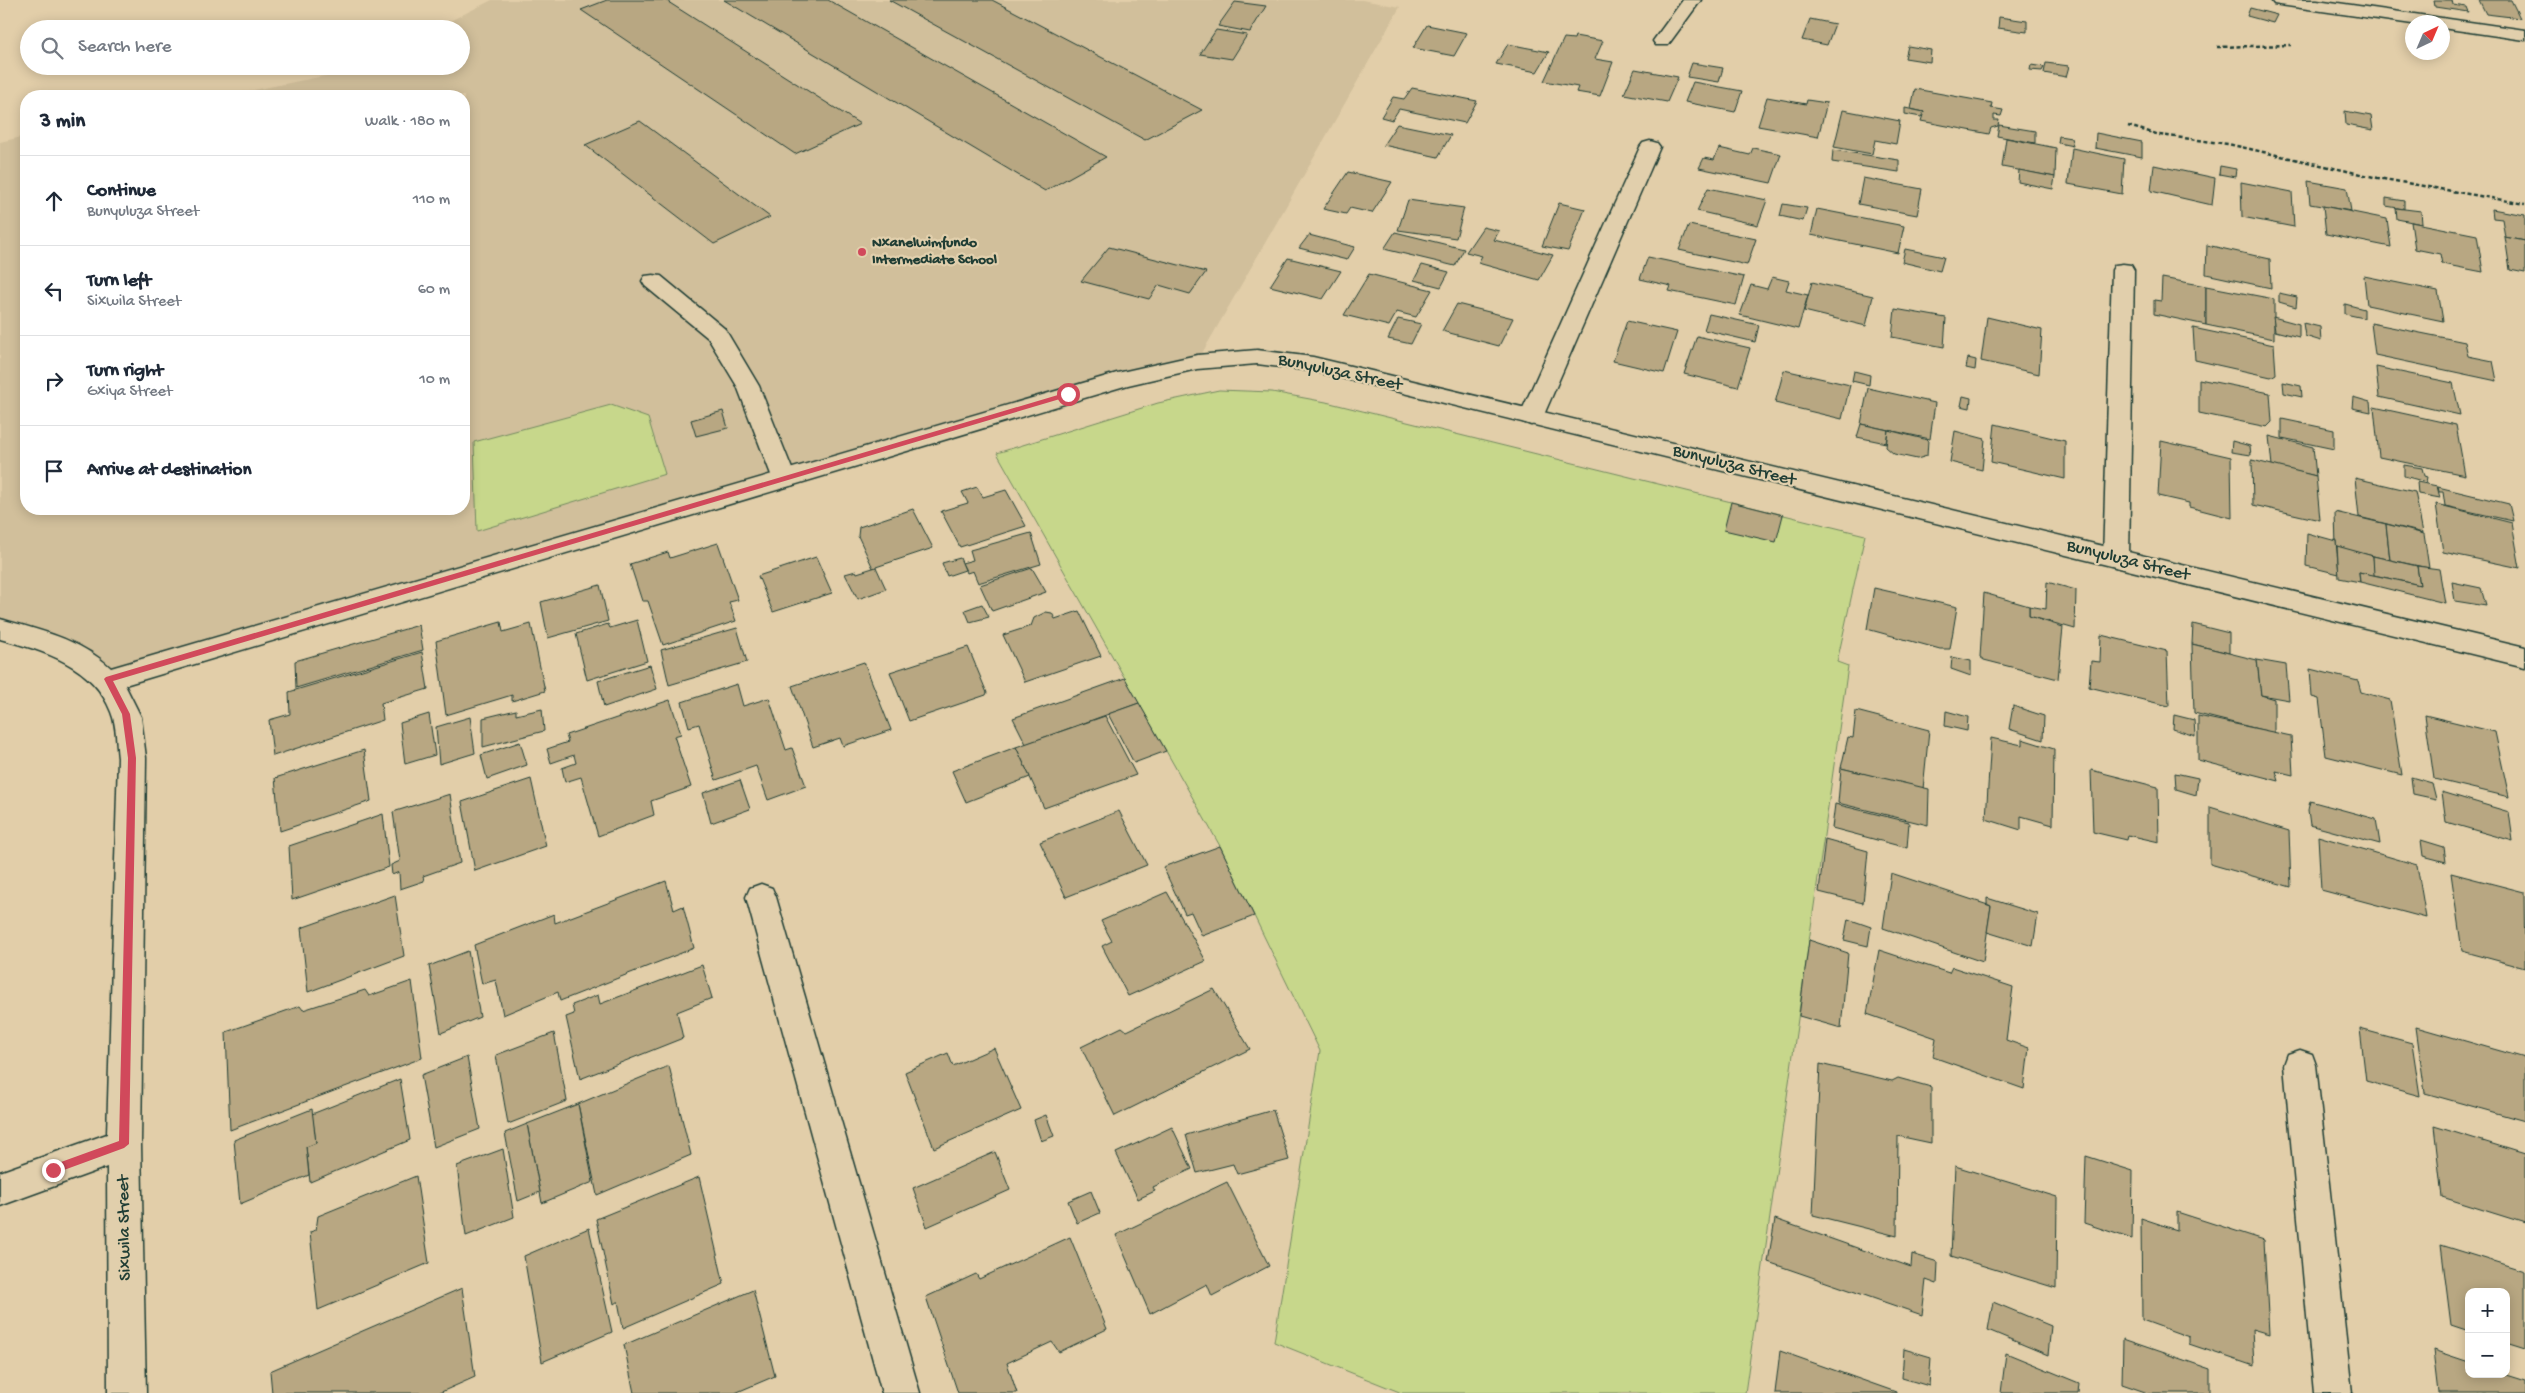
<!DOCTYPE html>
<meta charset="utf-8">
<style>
:root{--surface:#fff;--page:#f6f6f7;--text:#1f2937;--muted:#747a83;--line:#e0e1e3}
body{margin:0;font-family:"Gochi Hand",sans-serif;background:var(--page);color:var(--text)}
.controls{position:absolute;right:15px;bottom:15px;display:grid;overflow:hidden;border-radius:10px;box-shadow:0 2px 12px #0003}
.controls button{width:45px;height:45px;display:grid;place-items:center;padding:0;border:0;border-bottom:1px solid var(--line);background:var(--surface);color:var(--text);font:25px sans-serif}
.compass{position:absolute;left:2405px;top:15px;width:45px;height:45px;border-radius:50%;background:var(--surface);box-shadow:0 2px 12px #0003;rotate:44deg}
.stop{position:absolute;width:15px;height:15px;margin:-11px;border:4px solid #d1495b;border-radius:50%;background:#fff}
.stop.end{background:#d1495b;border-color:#fff;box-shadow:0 1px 5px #0008}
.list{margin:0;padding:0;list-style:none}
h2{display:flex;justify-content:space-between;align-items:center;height:65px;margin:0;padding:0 20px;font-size:21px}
h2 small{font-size:16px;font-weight:400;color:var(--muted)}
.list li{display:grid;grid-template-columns:32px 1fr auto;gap:15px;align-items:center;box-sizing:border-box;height:90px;padding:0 20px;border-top:1px solid var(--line)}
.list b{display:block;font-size:19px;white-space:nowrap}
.list p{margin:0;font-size:16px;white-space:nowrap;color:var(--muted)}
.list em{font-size:16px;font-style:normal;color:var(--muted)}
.icon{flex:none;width:28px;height:28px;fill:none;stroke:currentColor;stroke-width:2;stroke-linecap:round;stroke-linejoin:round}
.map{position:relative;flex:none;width:2525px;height:1393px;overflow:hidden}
.search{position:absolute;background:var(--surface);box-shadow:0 2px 12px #0003;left:20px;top:20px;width:450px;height:55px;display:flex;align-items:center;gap:12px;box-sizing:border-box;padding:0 18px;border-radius:28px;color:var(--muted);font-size:19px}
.panel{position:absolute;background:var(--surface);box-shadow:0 2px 12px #0003;left:20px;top:90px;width:450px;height:425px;border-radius:20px}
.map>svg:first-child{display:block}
</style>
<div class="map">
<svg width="2525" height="1393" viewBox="0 0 2525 1393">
<rect width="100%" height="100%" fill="#e2cea9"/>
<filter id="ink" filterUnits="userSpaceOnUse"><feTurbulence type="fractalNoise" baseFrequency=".02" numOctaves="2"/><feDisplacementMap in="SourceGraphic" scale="10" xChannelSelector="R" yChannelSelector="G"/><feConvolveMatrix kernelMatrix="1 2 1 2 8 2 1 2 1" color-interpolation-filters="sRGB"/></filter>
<g filter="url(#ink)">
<polygon fill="#d1bf9b" points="492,0 1362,0 1400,7 1197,362 109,679 0,629 0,142 26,136 26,509 464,509 464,96 224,96 349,71 359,66 461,66 461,29 434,29"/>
<g fill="#c7d78b" stroke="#738a60">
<polygon points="1219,390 1272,392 1326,402 1865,535 1837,662 1848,666 1745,1393 1402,1393 1274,1342 1320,1051 1220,846 997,453 1158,403"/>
<polygon points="611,405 648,418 665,474 477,531 474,442"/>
</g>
<g fill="#b8a782" stroke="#1f3d34">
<polygon points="607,0 665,0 860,124 795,154 581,10"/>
<polygon points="724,0 828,0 1106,157 1045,191"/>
<polygon points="889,0 992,0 1202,110 1145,140"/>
<polygon points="2434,0 2452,0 2453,5 2466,7 2468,12 2435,7"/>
<polygon points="2479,0 2511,0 2520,18 2486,14"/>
<polygon points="1235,2 1266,6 1250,32 1218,26"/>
<polygon points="2250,8 2277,15 2273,23 2247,16"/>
<polygon points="1999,17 2027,21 2027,32 1998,28"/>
<polygon points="1810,19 1835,24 1827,45 1802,40"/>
<polygon points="1427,25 1467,33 1454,56 1413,48"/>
<polygon points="1216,30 1247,35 1232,59 1200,54"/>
<polygon points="1575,36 1603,41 1595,59 1613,62 1600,96 1576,92 1578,87 1544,81 1564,38 1574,39"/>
<polygon points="1508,44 1549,52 1537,72 1496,64"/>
<polygon points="1908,46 1931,50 1930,62 1905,58"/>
<polygon points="1692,63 1723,68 1719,82 1687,77"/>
<polygon points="2046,63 2069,66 2066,77 2044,73"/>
<polygon points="2031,65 2044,67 2042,71 2030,70"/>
<polygon points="1635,69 1678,77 1667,102 1624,94"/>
<polygon points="1693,82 1742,91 1735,112 1685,102"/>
<polygon points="1412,88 1477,101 1465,123 1399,109 1392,120 1381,117 1393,97 1404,99"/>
<polygon points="1915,89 1992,103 1991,108 2003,110 2001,116 1994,115 1994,120 1999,120 1998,126 1991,128 1989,134 1921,121 1924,112 1911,109"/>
<polygon points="1767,97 1806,104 1807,100 1827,103 1818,137 1758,126"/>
<polygon points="1905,108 1924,112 1921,117 1905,114"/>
<polygon points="1843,110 1900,121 1896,144 1875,140 1872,154 1834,147"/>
<polygon points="2345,111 2371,116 2373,130 2346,125"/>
<polygon points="640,121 770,217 714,244 585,145"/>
<polygon points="1397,124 1451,135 1438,157 1383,145"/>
<polygon points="1999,125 2035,131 2035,143 1997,136"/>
<polygon points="2096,133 2142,142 2142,157 2095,148"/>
<polygon points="2059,136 2071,138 2073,146 2058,143"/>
<polygon points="2006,138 2056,148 2055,177 2002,167"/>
<polygon points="1719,148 1750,155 1753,148 1781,154 1771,183 1699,168 1704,158 1714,160"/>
<polygon points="2072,148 2124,159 2122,194 2068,184"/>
<polygon points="1833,150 1899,160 1899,172 1832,162"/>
<polygon points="2154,165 2215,178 2212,205 2151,191"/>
<polygon points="2220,166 2236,169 2235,177 2219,174"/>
<polygon points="2019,170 2055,177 2053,189 2018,182"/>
<polygon points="1348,172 1392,182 1372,213 1350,208 1346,214 1323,209"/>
<polygon points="1863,178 1922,189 1917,215 1858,204"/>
<polygon points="2308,181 2347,188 2351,211 2310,204"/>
<polygon points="2241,182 2292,192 2294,227 2242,217"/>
<polygon points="1708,188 1767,200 1758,225 1697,211"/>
<polygon points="2386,198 2404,201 2404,209 2386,206"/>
<polygon points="1408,200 1464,208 1456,238 1398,230"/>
<polygon points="1559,203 1585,209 1568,251 1542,246"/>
<polygon points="1783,204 1807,208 1803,221 1780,216"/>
<polygon points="2323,206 2387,219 2391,247 2326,234"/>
<polygon points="2396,208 2421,211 2422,224 2397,219"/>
<polygon points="1817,209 1904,226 1898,253 1811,235"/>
<polygon points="2492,209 2525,215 2525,241 2505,237 2502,219 2493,218"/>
<polygon points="2411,222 2477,235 2483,272 2442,264 2440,254 2415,249"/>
<polygon points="1689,225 1756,239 1747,265 1679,250"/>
<polygon points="1483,227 1499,231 1494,240 1553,255 1539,280 1478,263 1482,256 1466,252"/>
<polygon points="1395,232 1464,249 1455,266 1384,249"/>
<polygon points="1309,235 1355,247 1347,260 1299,248"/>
<polygon points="2505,237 2525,241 2525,273 2510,270"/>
<polygon points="2207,245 2270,259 2271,288 2206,274"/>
<polygon points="1109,247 1206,272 1190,294 1159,285 1149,299 1081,281"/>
<polygon points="1905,249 1944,257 1940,271 1902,262"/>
<polygon points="1648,257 1744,277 1736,305 1669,291 1671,286 1640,279"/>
<polygon points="1288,258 1341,271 1323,299 1270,286"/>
<polygon points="1422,265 1449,272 1441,287 1414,280"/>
<polygon points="1369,274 1432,290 1416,317 1397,312 1389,326 1344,315"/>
<polygon points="2364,276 2438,291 2443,321 2367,305"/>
<polygon points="1772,277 1789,281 1786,290 1808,295 1798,329 1740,315 1751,285 1767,289"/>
<polygon points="2162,278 2206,286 2206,325 2154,314 2154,300 2161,301"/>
<polygon points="1812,282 1873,296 1866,326 1804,311"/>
<polygon points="2206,286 2274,299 2274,339 2206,325"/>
<polygon points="2279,293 2297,297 2296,307 2279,302"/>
<polygon points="1457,304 1513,318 1499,346 1442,331"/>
<polygon points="2345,304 2364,309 2364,318 2345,314"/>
<polygon points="1895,309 1946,318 1944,347 1892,337"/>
<polygon points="1709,314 1759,325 1755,342 1704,330"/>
<polygon points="1987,317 2042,330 2039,374 1981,361"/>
<polygon points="2273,317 2299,324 2299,337 2275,331"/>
<polygon points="1398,319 1421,324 1411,344 1388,339"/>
<polygon points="1627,321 1677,332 1664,373 1613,361"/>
<polygon points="2303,323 2320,327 2321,341 2305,336"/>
<polygon points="2371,323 2465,342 2468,356 2493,361 2497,381 2375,355"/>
<polygon points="2193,328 2274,345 2276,374 2271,377 2195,360"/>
<polygon points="1697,336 1750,348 1738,387 1684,374"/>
<polygon points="1968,358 1976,360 1975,370 1966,368"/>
<polygon points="2376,367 2453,383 2460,415 2379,397"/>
<polygon points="1784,370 1850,385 1842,419 1775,403"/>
<polygon points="1854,371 1870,375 1869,385 1852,381"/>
<polygon points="2199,379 2270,393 2272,422 2267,427 2199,413"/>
<polygon points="2283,382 2301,386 2302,397 2284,393"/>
<polygon points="1868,388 1935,403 1930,439 1861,424"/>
<polygon points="1963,396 1971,398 1970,408 1961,406"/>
<polygon points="2353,397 2370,402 2371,412 2352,408"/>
<polygon points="2374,407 2456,425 2465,475 2379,457"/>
<polygon points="723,411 728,428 696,436 691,420"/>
<polygon points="2282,419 2334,430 2334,449 2282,438"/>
<polygon points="1861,424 1888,430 1886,443 1857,437"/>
<polygon points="1995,424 2065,441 2065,479 1991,462"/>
<polygon points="1888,430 1928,440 1927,456 1917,459 1894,454 1886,447"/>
<polygon points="1955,431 1985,439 1982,470 1950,462"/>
<polygon points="2269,436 2313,447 2316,476 2272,466"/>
<polygon points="2161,441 2231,457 2232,518 2189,507 2189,503 2158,496"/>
<polygon points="2232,441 2250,446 2251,455 2231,452"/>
<polygon points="2252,460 2316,476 2320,520 2253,505"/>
<polygon points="2404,465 2422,468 2424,476 2427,477 2426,482 2404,476"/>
<polygon points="2355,478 2415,492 2423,533 2359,517"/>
<polygon points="2417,482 2437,486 2440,498 2418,494"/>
<polygon points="977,487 983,497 1006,490 1026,526 960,547 941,511 968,503 962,492"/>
<polygon points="2438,487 2509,504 2513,521 2445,506 2443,492 2439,492"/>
<polygon points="1731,502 1783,515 1776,542 1724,530"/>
<polygon points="2436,504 2512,523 2520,568 2443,552"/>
<polygon points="913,509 933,548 873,568 858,536 859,527"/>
<polygon points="2335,512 2386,524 2390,560 2336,547"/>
<polygon points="2386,524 2424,534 2429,568 2390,560"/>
<polygon points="1031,533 1041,564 978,583 973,571 967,573 962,563 973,560 970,550"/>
<polygon points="2307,533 2336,541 2339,574 2306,566"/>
<polygon points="718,543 738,600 729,602 736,621 663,645 648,601 642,601 630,564 668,552 670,558"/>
<polygon points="2337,546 2373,556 2375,576 2359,572 2360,582 2339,578"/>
<polygon points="2373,556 2417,566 2420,585 2374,575"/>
<polygon points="816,557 832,593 773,612 758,576"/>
<polygon points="960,558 965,570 947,576 942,563"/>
<polygon points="2417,566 2439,569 2445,603 2360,582 2359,572 2420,585"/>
<polygon points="876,567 886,589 858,599 845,574 856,571 857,573"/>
<polygon points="1032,568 1046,592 992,611 980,585"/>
<polygon points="2047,582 2076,590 2075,629 2029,616 2029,606 2046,609"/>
<polygon points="2452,582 2481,588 2486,606 2455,601"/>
<polygon points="600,585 608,621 548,638 541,602"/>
<polygon points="1874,588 1957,607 1950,649 1940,649 1867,629"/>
<polygon points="1984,593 2029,606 2029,616 2063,627 2058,679 1984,660 1980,657"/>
<polygon points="982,604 989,617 970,622 965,610"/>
<polygon points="1079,611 1101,656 1025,682 1003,635 1031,626 1034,618 1046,612 1052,613 1055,619"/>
<polygon points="637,620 647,661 587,680 576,634 608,624 610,628"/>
<polygon points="501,622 503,632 531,624 545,691 512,701 512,695 446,715 436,641"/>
<polygon points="2193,624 2229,633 2229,653 2192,644"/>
<polygon points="419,625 423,650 296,688 295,661"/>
<polygon points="737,628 747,662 669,685 661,650"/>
<polygon points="2101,635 2167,651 2169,706 2089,687 2091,661 2100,662"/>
<polygon points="2192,644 2257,660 2261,695 2274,699 2274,733 2194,713"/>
<polygon points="968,647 987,693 986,695 909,721 890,672"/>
<polygon points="422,652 428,689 381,703 383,720 273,756 269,720 290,714 289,692"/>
<polygon points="1952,657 1971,661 1971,676 1951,669"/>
<polygon points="2257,660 2286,665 2289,700 2261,695"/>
<polygon points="864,662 891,730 843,746 840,738 813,747 792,686"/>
<polygon points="650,665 657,689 604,707 598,681"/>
<polygon points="2310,669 2358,681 2361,692 2390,700 2402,775 2326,756 2319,699 2312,697"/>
<polygon points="1125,678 1139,703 1026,744 1013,718"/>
<polygon points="737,684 743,706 769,698 786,750 792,748 806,786 768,800 756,766 716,780 699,724 689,727 682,702"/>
<polygon points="670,700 681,734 674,736 691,787 651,801 654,815 598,836 581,777 565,782 562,768 576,763 574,755 551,763 547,749 568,742 566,735"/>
<polygon points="1139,703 1166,751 1134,763 1108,714"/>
<polygon points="2013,706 2044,716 2043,740 2009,729"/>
<polygon points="542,709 544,731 483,747 483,718 516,710 516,715"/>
<polygon points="1856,711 1929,730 1923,789 1841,768 1848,737 1853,738"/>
<polygon points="1946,711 1968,717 1967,731 1945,726"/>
<polygon points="429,714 435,755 405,764 400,723"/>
<polygon points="2174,715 2194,720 2195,736 2173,729"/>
<polygon points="2425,715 2495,732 2509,797 2434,779"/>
<polygon points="1105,716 1136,775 1044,808 1016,747"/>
<polygon points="2198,716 2291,736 2293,775 2276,771 2279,781 2198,760"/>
<polygon points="470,717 475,753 439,764 436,727"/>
<polygon points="1991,738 2022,745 2022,739 2054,749 2053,825 2021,816 2021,830 1986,819"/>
<polygon points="520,742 527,765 487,779 481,755"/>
<polygon points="1016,747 1030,777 966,802 952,771"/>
<polygon points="364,750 371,801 280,831 275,778"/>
<polygon points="1841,768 1929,789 1928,825 1838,803"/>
<polygon points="2091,770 2158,787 2159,842 2128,835 2127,840 2093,832"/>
<polygon points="2175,773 2198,778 2196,795 2176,789"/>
<polygon points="2411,777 2432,783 2436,799 2413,794"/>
<polygon points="531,779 546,846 475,871 462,802"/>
<polygon points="740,780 750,809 711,823 703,793"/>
<polygon points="2442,792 2509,812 2513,841 2446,822"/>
<polygon points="450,794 460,863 423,876 424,881 400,889 399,872 392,875 391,865 400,861 393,812"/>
<polygon points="2310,801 2376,819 2380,844 2310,825 2308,810"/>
<polygon points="1835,804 1909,822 1907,848 1832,828"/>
<polygon points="2210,807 2289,831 2291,887 2210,864"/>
<polygon points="1119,811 1147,865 1066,897 1040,842"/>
<polygon points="383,814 389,867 292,900 289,846"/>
<polygon points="2318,836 2417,865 2426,918 2321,890"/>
<polygon points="1825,839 1868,851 1863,903 1819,892"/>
<polygon points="2421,840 2444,847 2446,862 2423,856"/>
<polygon points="1220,846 1254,916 1202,936 1191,912 1185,914 1163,867"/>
<polygon points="1891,873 1991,906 1983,962 1883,928"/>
<polygon points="2451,873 2524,892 2525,968 2462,951"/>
<polygon points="666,881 674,910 683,906 694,948 560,1001 558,992 503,1015 496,980 482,984 474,945 554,914 555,923"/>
<polygon points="1167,892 1206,961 1128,996 1102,946 1112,941 1101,921"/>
<polygon points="395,895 404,956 308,992 301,928"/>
<polygon points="1987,898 2038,914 2033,946 1987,932 1991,906 1987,904"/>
<polygon points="1848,919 1871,927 1868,946 1844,940"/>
<polygon points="1809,940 1848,953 1841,1028 1799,1016"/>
<polygon points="1879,950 1949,973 1952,967 2013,987 2006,1040 2029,1048 2024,1089 1933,1057 1936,1038 1867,1014"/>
<polygon points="468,951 480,1017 441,1033 429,966"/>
<polygon points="702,965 712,998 677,1012 683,1038 580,1079 566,1017 574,1014 572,1005 598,995 600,1004"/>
<polygon points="412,981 422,1058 230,1130 226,1032 300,1006 303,1010 365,990 369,996"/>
<polygon points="1214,989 1250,1049 1115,1116 1081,1047 1122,1027 1127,1031"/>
<polygon points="2416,1027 2525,1058 2525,1121 2425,1093"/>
<polygon points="2360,1029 2412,1043 2420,1096 2366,1081"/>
<polygon points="554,1033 567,1101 508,1124 496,1055"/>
<polygon points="994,1048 1021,1110 934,1148 905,1072 948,1053 953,1066"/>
<polygon points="467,1057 480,1129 434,1147 421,1075"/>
<polygon points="1820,1064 1892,1081 1898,1078 1931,1087 1931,1143 1898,1136 1897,1236 1813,1215"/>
<polygon points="669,1066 691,1155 597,1195 578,1104"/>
<polygon points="400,1079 410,1140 310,1182 306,1147 316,1143 312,1114"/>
<polygon points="578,1104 593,1182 542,1203 527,1124"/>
<polygon points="312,1109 316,1143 306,1147 309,1175 240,1204 234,1140"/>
<polygon points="1273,1110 1289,1160 1237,1174 1233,1164 1197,1173 1186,1135"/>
<polygon points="1046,1115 1054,1136 1041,1141 1034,1120"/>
<polygon points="527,1124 540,1192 518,1201 505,1133"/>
<polygon points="2434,1126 2525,1154 2525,1223 2442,1197"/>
<polygon points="1172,1127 1192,1169 1153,1187 1155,1191 1138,1199 1116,1153"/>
<polygon points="503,1149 514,1217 466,1236 457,1166"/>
<polygon points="995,1152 1010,1190 927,1227 913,1188"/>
<polygon points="2086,1156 2133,1171 2132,1239 2084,1223"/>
<polygon points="1955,1166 2057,1197 2056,1288 1951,1256"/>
<polygon points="416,1176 429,1263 318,1310 310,1232 316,1230 318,1216"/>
<polygon points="699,1177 724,1284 623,1328 618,1301 614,1304 596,1219"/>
<polygon points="1227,1182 1269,1266 1212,1296 1207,1284 1150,1314 1116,1235"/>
<polygon points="1091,1191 1100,1213 1077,1223 1068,1201"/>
<polygon points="2177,1212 2264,1240 2269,1334 2252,1329 2254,1366 2189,1344 2189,1337 2142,1320 2141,1218 2177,1230"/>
<polygon points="1775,1219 1911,1267 1912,1254 1938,1262 1937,1284 1926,1280 1922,1315 1768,1262"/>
<polygon points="589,1228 612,1332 542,1362 524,1256"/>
<polygon points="1070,1237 1107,1329 1059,1352 1052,1342 1007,1363 1017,1393 958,1393 926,1297 976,1274 979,1279"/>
<polygon points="2441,1245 2525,1271 2525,1349 2506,1343 2506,1292 2469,1292 2469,1331 2451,1325"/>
<polygon points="462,1288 475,1377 439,1393 272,1393 270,1371"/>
<polygon points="753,1290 775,1376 735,1393 634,1393 624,1345"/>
<polygon points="1993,1302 2051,1326 2048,1355 1988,1330"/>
<polygon points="2123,1339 2210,1369 2210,1393 2148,1393 2122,1384"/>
<polygon points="1904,1349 1931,1357 1929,1386 1902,1378"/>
<polygon points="2433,1350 2469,1362 2469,1374 2506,1374 2525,1380 2525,1393 2438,1393"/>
<polygon points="1780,1351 1896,1392 1896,1393 1775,1393"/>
<polygon points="2006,1353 2079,1383 2078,1393 2001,1393"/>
</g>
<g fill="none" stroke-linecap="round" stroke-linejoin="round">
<g stroke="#1f3d34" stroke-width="3">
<g id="lane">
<polygon points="1683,0 1701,0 1668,45 1656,45 1653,41"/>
<polygon points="2271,0 2317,0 2525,30 2525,40 2442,28 2442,22 2412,24 2280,5 2274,4"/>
<polygon points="1650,141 1657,143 1660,147 1543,417 1539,422 1531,425 1523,422 1519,417 1640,147 1643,143"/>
<polygon points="2123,264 2131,265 2134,270 2129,558 2125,564 2116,567 2107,564 2103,558 2112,270 2115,265"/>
<polygon points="653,275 661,276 725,329 759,386 796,479 793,485 784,487 775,485 737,386 708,338 645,286 642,281 645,276"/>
<polygon points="761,884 772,888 776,897 920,1393 882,1393 746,897 750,888"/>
<polygon points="2300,1050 2312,1054 2316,1065 2352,1393 2314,1393 2284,1065 2288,1054"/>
</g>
</g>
<g stroke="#1f3d34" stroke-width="3">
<path id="street" d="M1257 350 1313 357 2525 647V667L1313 371 1257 364 1197 369 1128 385 125 685 141 717 146 758 141 1144 146 1393H108L107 1167 0 1206V1172L107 1134 118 758C116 743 117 726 111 712 93 665 44 651 0 639V619C40 630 80 639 111 668L1117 373 1197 355Z"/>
</g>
<g stroke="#1f3d34" stroke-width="2.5" stroke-dasharray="4 2.5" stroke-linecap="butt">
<polyline points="2217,47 2291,45"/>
<polyline points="2128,126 2160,135 2228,144 2378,178 2525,204"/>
</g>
<use href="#lane" fill="#e1cfac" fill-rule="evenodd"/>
<use href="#street" fill="#e1cfac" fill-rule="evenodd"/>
</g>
</g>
<polygon fill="#d1495b" points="1068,392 1070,396 113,681 130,714 136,758 129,1144 124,1148 53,1174 50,1173 50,1166 119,1141 128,758 122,714 104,679 106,677"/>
<circle fill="#d1495b" stroke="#e1cfac" stroke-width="2" cx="862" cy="252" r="5"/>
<g text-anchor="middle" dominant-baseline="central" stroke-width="4.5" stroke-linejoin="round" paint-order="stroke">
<g font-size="15" font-weight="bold" fill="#1f3d34" stroke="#e1cfac" text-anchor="start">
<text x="872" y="243">Nxanelwimfundo<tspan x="872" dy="17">Intermediate School</tspan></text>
</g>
<g font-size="18" fill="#1f3d34" stroke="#e1cfac">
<text transform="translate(1340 373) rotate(12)">Bunyuluza Street</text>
<text transform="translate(1734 466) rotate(14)">Bunyuluza Street</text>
<text transform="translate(2128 561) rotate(14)">Bunyuluza Street</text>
<text transform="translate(125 1228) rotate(-91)">Sixwila Street</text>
</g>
</g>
</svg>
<div class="controls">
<button>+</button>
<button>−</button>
</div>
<svg class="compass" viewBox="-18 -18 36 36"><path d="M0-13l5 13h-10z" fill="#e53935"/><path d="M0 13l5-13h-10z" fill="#747a83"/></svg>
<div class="stop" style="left:1068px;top:394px"></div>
<div class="stop end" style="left:53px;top:1170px"></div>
<div class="search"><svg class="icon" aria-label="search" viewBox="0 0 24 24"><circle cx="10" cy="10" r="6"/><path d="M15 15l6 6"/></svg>Search here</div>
<section class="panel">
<h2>3 min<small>Walk · 180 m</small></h2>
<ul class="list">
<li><svg class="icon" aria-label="ahead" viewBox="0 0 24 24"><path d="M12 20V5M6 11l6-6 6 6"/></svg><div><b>Continue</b><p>Bunyuluza Street</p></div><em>110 m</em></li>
<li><svg class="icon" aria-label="left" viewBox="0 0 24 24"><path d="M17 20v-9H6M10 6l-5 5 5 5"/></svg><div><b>Turn left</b><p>Sixwila Street</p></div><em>60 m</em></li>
<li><svg class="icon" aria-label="right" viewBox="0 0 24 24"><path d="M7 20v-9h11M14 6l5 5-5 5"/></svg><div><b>Turn right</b><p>Gxiya Street</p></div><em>10 m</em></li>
<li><svg class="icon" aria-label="arrive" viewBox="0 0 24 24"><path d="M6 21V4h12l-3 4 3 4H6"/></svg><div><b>Arrive at destination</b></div></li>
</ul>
</section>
</div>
